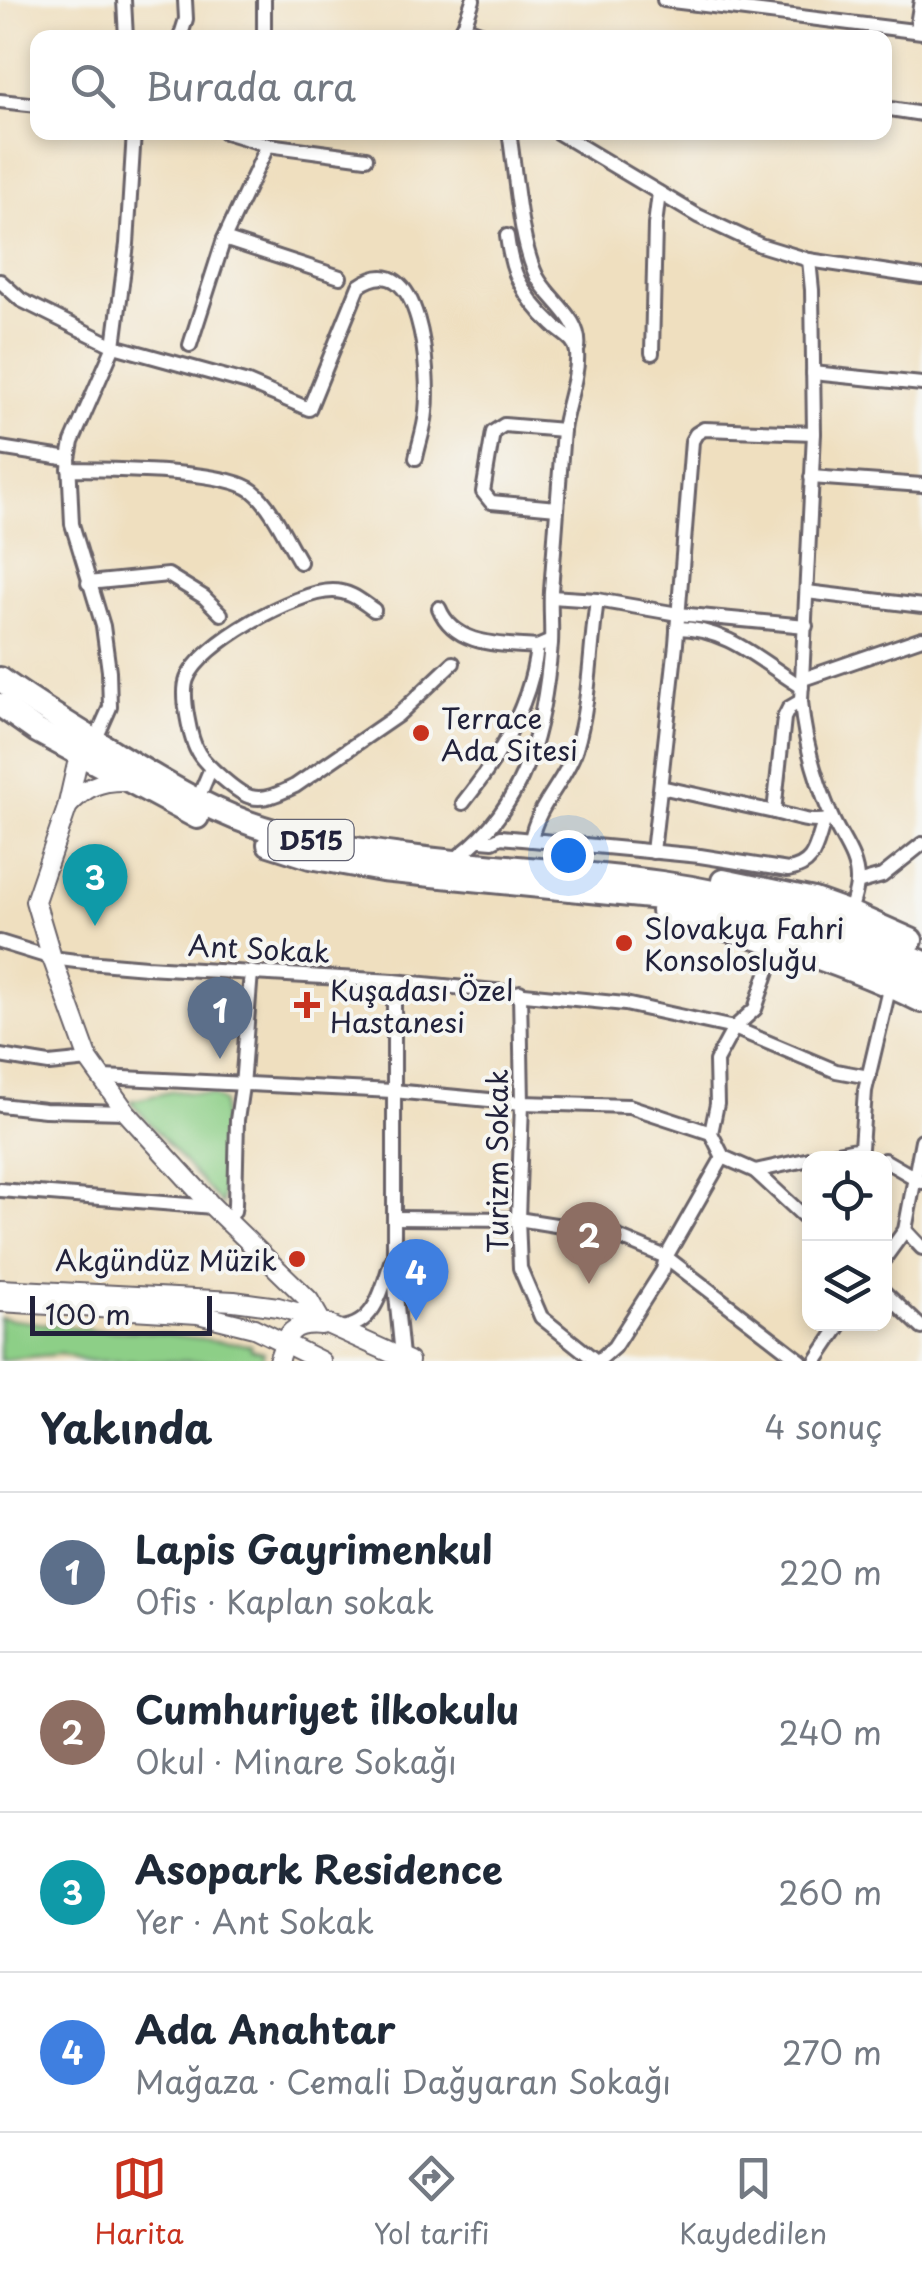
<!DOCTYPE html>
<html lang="tr">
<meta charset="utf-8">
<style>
:root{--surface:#fff;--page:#f2f2f3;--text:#1f2937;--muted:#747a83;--line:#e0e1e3;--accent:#c8321e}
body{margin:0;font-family:"Playpen Sans",sans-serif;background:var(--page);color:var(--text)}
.controls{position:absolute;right:30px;bottom:30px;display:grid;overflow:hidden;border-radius:20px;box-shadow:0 5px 15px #0003}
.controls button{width:90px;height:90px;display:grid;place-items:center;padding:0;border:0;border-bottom:2px solid var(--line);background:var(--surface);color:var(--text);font:50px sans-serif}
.scale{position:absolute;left:30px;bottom:25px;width:182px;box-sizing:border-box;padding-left:10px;border:5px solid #22223b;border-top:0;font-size:28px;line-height:35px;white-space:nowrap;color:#22223b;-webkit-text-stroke:8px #f6f6f2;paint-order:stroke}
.you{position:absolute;left:568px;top:855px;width:35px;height:35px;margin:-25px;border:8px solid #fff;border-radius:50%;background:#1a73e8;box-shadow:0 0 0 15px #1a73e833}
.badge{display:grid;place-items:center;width:65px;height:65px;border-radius:50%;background:var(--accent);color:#fff;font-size:32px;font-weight:700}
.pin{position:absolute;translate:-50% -82px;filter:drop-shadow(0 2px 5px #0008)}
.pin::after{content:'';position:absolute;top:52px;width:35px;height:30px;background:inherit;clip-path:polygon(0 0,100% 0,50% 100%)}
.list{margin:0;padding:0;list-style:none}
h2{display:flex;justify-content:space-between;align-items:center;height:130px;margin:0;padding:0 40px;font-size:42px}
h2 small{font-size:32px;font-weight:400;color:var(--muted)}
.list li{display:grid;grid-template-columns:65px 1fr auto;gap:30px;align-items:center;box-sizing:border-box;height:160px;padding:0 40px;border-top:2px solid var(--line)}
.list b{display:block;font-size:38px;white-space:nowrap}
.list p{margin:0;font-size:32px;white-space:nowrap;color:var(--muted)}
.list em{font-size:32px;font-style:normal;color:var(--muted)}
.icon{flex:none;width:55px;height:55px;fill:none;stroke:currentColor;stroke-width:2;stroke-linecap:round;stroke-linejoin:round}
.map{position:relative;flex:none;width:922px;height:1361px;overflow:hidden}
.search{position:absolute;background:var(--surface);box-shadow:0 5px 15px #0003;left:30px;right:30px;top:30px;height:110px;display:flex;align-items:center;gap:25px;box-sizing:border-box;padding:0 35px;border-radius:20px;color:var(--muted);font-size:38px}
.sheet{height:770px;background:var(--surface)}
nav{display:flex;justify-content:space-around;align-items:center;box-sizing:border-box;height:140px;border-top:2px solid var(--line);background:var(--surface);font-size:28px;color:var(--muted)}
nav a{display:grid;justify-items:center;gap:5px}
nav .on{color:var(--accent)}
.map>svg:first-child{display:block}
</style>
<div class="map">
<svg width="922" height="1361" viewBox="0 0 922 1361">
<rect width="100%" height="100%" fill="#f6f6f2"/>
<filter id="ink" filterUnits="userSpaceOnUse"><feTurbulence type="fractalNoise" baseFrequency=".01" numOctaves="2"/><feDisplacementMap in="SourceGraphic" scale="20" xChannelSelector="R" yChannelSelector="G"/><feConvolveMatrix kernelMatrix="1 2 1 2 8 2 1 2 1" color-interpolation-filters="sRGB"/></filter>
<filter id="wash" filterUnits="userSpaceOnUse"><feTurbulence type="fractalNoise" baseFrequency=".0048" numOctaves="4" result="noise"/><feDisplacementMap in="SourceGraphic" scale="40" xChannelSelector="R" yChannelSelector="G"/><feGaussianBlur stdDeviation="2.25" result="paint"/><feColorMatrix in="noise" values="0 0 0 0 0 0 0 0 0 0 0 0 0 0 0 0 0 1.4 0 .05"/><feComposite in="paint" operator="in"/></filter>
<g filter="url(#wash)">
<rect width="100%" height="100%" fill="#efdfbf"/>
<g fill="#8dcf87" stroke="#587861" stroke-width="2.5">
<polygon points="174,1091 212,1095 223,1102 224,1172 222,1205 130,1101"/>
<polygon points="0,1318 91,1330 148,1332 251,1345 251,1349 264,1352 262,1361 84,1361 61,1354 0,1360"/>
</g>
</g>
<g filter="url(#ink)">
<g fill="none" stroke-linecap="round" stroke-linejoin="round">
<g stroke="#6a6469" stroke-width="18">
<g id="street">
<polyline points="124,0 126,38"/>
<polyline points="664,0 922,32"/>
<polyline points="463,27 495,38"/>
<polyline points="916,31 921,0"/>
<polyline points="180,38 186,19 185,0"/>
<polyline points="264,38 264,0"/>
<polyline points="460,38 473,0"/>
<polyline points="0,101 38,105"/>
<polyline points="884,108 922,114"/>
<polyline points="225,132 268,145 366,158"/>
<path d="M509 132C516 174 519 241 537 277 549 300 582 319 578 348"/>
<polyline points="557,132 698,216 760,245 809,260 922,277"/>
<polyline points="224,239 340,277"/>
<path d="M809 260 812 290 814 433 801 701C804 740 816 780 831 816 840 838 858 857 857 882 857 892 852 903 850 913"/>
<path d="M0 281 21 300 114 346 248 383 309 409 359 286C422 242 430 376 426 412 425 427 419 443 416 458"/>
<polyline points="190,345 224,239 268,145"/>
<polyline points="652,353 655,225 659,193"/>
<polyline points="813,373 922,384"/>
<polyline points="0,448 69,459"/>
<path d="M69 469C108 470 226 469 253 491 272 506 287 541 300 562"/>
<polyline points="811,477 922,485"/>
<polyline points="557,508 491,502 483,492 493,432 504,425 563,430"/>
<polyline points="88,583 168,575 204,597 221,614"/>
<polyline points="807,592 922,606"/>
<polyline points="551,597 597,600 678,614 806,626"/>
<path d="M439 608C455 647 501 644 537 647"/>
<path d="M374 610C361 601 350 591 333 591 296 591 200 644 187 679 181 695 190 740 199 754 206 765 238 794 251 797 266 801 282 792 295 786L398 715 453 663"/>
<path d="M677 628C728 628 761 662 802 687"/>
<polyline points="803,679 922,638"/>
<path d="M801 701 789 708 784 718 774 812C791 816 813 825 829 819"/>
<polyline points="95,741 110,707 109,671 103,626 72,524 69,459 72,442 114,346 127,244 134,132"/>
<polyline points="665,788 774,812"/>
<polyline points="197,801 211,768"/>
<path d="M463 803C499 758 531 705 537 647L551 641"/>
<path d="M481 840 493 841 501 837 700 856 788 870C816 865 815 847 824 822"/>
<path d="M531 840C537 805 565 782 576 749 590 703 590 648 597 600"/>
<polyline points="653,852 676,644 692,441 696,434 704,429 814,433"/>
<path d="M460 855C528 803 544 726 551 644 552 627 550 609 551 591 555 537 559 484 563 430 566 407 579 375 577 353 576 339 562 334 553 325 540 313 527 297 519 281 512 268 509 251 507 236"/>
<polyline points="857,883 882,876 922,844"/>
<polyline points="0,942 52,958 76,961 146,967 394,981 625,1004 734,1028 836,1071 869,1077"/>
<polyline points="394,981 394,1275 402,1356"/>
<polyline points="520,992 522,1103 518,1219 520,1268 541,1317 596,1361"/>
<polyline points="0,1056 49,1064 89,1060"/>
<polyline points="103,1077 393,1091 522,1103 629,1106 711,1133"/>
<polyline points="0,1105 45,1110 126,1112"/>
<polyline points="723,1157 755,1171 810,1159"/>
<polyline points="812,1158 861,1148 865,1091 890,985"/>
<polyline points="884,1160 922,1182"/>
<polyline points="755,1171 810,1222"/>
<polyline points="0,1190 213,1207"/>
<polyline points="395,1218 518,1219 611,1234 666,1257 801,1361"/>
<polyline points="228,1222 234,1211 235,1205 237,1120 242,1086 251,972"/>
<polyline points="905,1230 922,1248"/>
<polyline points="884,1259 905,1230 922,1140"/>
<polyline points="884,1292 922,1328"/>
<path d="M341 1328C375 1325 382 1290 391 1262"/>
<polyline points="598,1361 614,1347 663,1270 666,1257 723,1157 711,1133 717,1104 716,1061 734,1028 755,1009 777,944"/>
<polyline points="816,1361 841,1324"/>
</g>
</g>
<g stroke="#6a6469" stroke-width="22">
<g id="secondary">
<polyline points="79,755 67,808 35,901 52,958 89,1060 126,1112 213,1207 309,1300 321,1321"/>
<path d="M67 807C85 787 100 780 127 781"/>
<polyline points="0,1289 234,1301 278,1307 307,1315 409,1361"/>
<polyline points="0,1302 198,1314 254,1328 321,1361"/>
<path d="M278 1361C287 1335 290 1322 321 1325"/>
</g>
</g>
<g stroke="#6a6469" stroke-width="28">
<g id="highway">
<path d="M0 679C37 706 76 729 115 753 169 786 223 819 285 834 408 866 536 865 661 883 750 896 841 924 922 962"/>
<polyline points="0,705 37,731 197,817"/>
<path d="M269 844 310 857 382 870 660 898C754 913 835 946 922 982"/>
<polyline points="723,881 814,900 850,913 911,940"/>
<path d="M663 911C751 936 841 960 922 1001"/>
</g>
</g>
<use href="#street" stroke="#fff" stroke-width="12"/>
<use href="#secondary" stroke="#fff" stroke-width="18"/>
<use href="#highway" stroke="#fff" stroke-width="22"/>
</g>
</g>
<g fill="#c8321e" stroke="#f6f6f2" stroke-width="4">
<circle cx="421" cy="733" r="10"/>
<circle cx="624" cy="943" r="10"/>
<path d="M302 990h10v10h10v10h-10v10h-10v-10h-10v-10h10z"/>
<circle cx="297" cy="1259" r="10"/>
</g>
<g text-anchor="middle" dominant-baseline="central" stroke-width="8" stroke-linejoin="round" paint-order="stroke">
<rect fill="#f6f6f2" stroke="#626272" stroke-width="2.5" x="268.5" y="820" width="85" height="40" rx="8"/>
<g font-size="25" font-weight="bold" fill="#22223b">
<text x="311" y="840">D515</text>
</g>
<g font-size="28" fill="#22223b" stroke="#f6f6f2" text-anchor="start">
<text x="441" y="717">Terrace<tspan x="441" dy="32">Ada Sitesi</tspan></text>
<text x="644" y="927">Slovakya Fahri<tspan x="644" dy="32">Konsolosluğu</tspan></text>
<text x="330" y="989">Kuşadası Özel<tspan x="330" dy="32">Hastanesi</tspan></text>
<text x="277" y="1259" text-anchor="end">Akgündüz Müzik</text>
</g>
<g font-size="28" fill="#22223b" stroke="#f6f6f2">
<text transform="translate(259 948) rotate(3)">Ant Sokak</text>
<text transform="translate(496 1161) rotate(-90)">Turizm Sokak</text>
</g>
</g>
</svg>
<div class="controls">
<button><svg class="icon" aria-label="locate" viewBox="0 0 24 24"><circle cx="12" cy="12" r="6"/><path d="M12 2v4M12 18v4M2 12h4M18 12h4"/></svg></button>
<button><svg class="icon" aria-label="layers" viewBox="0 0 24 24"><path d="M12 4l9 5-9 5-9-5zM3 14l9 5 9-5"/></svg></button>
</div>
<div class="scale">100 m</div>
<div class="you"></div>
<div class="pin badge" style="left:220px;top:1059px;background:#5c6f8a">1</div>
<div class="pin badge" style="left:589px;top:1284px;background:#8d6e63">2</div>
<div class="pin badge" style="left:95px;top:926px;background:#0f9aa8">3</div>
<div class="pin badge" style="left:416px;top:1321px;background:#3f7fe0">4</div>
<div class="search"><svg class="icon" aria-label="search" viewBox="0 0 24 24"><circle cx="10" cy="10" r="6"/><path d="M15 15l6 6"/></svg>Burada ara</div>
</div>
<section class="sheet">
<h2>Yakında<small>4 sonuç</small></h2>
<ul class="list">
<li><span class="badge" style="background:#5c6f8a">1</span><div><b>Lapis Gayrimenkul</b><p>Ofis · Kaplan sokak</p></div><em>220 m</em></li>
<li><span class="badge" style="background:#8d6e63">2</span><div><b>Cumhuriyet ilkokulu</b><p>Okul · Minare Sokağı</p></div><em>240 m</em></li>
<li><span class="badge" style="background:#0f9aa8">3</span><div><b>Asopark Residence</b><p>Yer · Ant Sokak</p></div><em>260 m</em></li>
<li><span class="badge" style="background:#3f7fe0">4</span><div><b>Ada Anahtar</b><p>Mağaza · Cemali Dağyaran Sokağı</p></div><em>270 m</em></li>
</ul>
</section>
<nav>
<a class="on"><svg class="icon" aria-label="map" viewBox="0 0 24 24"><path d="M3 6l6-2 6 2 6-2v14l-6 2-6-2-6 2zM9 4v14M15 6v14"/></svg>Harita</a>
<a><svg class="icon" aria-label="directions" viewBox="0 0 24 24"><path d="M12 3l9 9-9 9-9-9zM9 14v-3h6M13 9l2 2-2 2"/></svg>Yol tarifi</a>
<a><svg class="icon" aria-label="saved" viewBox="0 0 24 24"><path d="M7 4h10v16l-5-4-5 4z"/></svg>Kaydedilen</a>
</nav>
